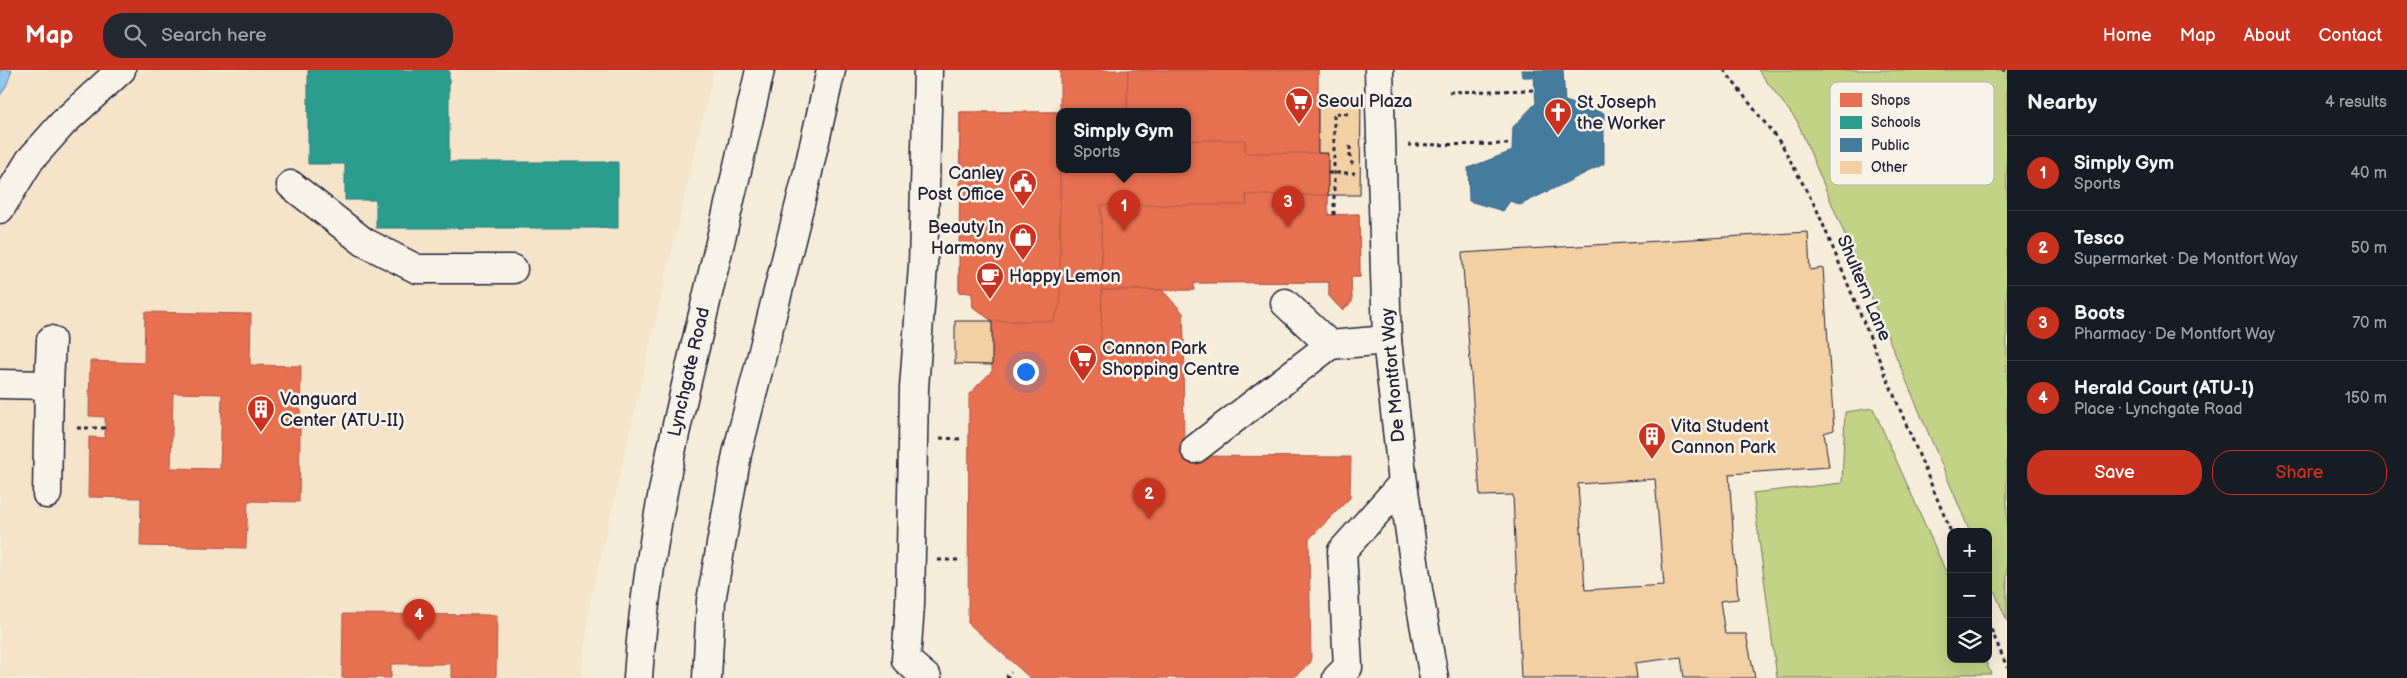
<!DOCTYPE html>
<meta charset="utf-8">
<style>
:root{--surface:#171b24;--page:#242831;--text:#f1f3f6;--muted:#9ea1a6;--line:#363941;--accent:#c8321e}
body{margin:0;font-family:"Balsamiq Sans",sans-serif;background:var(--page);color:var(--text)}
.controls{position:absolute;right:15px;bottom:15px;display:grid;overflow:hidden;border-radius:10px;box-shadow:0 5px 20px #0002}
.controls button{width:45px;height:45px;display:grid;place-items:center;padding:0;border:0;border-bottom:1px solid var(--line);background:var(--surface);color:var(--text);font:25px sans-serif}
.you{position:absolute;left:1025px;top:301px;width:18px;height:18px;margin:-12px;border:4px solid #fff;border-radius:50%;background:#1a73e8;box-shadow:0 0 0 8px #1a73e833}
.badge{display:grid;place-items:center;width:32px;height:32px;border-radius:50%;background:var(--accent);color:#fff;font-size:16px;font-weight:700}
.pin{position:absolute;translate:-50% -41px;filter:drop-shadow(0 1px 2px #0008)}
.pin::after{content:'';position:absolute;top:26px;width:18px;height:15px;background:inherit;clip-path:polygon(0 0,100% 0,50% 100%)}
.popup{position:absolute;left:1056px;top:38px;width:135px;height:65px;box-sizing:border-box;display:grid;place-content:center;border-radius:10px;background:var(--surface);filter:drop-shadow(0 1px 4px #0005);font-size:16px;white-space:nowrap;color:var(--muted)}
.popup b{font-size:19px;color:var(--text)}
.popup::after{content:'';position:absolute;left:50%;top:100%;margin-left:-10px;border:10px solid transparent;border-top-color:var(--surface)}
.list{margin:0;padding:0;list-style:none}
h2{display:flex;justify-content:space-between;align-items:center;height:65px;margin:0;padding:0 20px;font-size:21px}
h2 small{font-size:16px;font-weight:400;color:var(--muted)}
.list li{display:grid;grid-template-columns:32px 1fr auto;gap:15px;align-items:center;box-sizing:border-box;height:75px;padding:0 20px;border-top:1px solid var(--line)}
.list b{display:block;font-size:19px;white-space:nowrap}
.list p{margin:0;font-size:16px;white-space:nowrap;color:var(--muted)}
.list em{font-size:16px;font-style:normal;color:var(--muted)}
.actions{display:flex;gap:10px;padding:15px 20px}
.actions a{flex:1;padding:11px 0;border:1px solid var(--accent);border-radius:20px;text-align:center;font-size:18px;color:var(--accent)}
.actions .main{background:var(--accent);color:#fff}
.icon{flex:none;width:28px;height:28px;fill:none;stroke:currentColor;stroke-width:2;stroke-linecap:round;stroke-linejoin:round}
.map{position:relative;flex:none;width:2007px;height:608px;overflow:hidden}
header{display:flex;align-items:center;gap:30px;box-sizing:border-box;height:70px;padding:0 25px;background:var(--accent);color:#fff}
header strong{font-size:24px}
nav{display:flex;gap:28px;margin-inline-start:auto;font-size:18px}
.search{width:350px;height:45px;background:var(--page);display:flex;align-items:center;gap:12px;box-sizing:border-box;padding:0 18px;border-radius:20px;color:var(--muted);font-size:19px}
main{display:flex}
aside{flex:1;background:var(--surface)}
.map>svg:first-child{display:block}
</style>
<header>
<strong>Map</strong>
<div class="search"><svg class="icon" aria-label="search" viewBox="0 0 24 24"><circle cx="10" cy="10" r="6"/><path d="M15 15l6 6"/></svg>Search here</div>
<nav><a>Home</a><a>Map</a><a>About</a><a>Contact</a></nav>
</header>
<main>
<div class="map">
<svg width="2007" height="608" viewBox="0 0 2007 608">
<rect width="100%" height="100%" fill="#f6ecda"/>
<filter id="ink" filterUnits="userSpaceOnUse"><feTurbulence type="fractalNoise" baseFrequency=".02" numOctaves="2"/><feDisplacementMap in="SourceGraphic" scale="10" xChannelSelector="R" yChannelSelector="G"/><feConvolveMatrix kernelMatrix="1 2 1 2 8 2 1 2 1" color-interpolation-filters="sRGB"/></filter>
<g filter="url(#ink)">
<polygon fill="#f5e3ca" points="0,0 714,0 590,532 581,608 0,608"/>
<g fill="#c2d286" stroke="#727a60">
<polygon points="1758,0 2007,0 2007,551 1988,506 1988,462 1970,462 1797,51"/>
<polygon points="1873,338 1951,513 1951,589 1985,589 1991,604 1963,604 1949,608 1777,608 1753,423 1842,413 1845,342"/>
</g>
<polygon fill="#91c6ee" stroke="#6584a6" points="0,0 12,0 7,14 0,26"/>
<g fill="#e76f51" stroke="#ac584a" fill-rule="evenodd">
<path d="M1060 0H1318V83H1328V145L1359 144 1360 207H1351L1352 232 1342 240 1329 226V212L1194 213V220H1162L1183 243 1184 386 1351 387 1350 428 1309 469 1311 592 1293 608H1030L968 553 969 324 992 301V251L973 237 972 223 959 222 960 42H1060ZM1060 42H1188V100H1060Z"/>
<polygon points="1128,0 1318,0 1318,83 1245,83 1245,70 1188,70 1188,42 1127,42"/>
<polygon points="960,42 1060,42 1060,235 1053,251 992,251 973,237 972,223 959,222"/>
<polygon points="1246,125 1328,125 1328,145 1359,144 1360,207 1351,207 1352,232 1342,240 1329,226 1329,212 1194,213 1194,220 1102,220 1101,135 1247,135"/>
<polygon points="1102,220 1162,220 1183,243 1185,300 1100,301"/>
<path d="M145 242 251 244 250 295 301 296 299 432 248 431 246 478 140 476 141 428 88 427 89 367 105 368V347L89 346 90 291 144 293ZM173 323 222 324 220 399 171 398Z"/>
<polygon points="343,544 497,545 496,608 451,608 451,594 391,594 391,608 342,608"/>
</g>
<polygon fill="#2a9d8f" stroke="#287876" points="308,0 449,0 449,92 618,92 618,158 376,158 376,130 345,130 345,94 308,94"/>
<polygon fill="#457b9d" stroke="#3a6080" points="1521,0 1563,0 1565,31 1604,43 1604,94 1520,135 1510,131 1503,141 1469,131 1468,98 1512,81 1513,57 1536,33 1534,7 1522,7"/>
<g fill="#f3cfa4" stroke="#22223b" fill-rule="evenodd">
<polygon points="1318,27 1361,27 1360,125 1328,125 1328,83 1318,83"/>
<path d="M1808 162 1810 200 1823 198 1834 360 1824 363 1829 397 1729 404 1738 529 1720 531 1725 564H1746L1755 608H1684L1681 587 1635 593 1637 608H1521L1513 425 1480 426 1462 183ZM1655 409 1664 515 1585 520 1578 414Z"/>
<polygon points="955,251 992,251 992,295 955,294"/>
</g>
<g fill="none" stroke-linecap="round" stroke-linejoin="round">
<g stroke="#22223b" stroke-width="31">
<g id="minor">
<polyline points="1379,0 1387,270 1403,413 1418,520 1434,608"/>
<polyline points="291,115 364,172 417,199 513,199"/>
<polyline points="0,139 30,90 63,53 121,0"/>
<polyline points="1285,233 1330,275 1387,270"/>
<polyline points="0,314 49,315 51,270"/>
<polyline points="1195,379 1330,275"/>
<polyline points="47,424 49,315"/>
<path d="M638 608C646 482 675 358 705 236 724 157 742 79 760 0"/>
<polyline points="707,608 711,531 737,384 807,106 831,0"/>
<polyline points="927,608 906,590 910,535 914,318 923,196 928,0"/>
<polyline points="1337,608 1348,597 1342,481 1403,413"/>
</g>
</g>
<g stroke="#22223b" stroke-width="3" stroke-dasharray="4 4" stroke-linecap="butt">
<polyline points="1724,0 1782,75 1817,140 1951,462"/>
<polyline points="2002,0 2007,0"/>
<polyline points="1449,22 1535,20"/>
<polyline points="1408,75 1512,74"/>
<polyline points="1350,76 1350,91 1353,94"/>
<polyline points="1328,103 1355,103"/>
<polyline points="1334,145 1334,43 1350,44"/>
<polyline points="77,358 105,358"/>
<polyline points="940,368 961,369"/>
<polyline points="938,490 961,490"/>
<polyline points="1988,552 2007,597"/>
<polyline points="1009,608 1007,606 1011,602"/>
</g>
<use href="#minor" stroke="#f7f3e8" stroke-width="28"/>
</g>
</g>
<defs>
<g id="supermarket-pin" transform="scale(1.4375)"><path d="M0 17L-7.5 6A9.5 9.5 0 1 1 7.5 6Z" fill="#c8321e" stroke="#f7f3e8"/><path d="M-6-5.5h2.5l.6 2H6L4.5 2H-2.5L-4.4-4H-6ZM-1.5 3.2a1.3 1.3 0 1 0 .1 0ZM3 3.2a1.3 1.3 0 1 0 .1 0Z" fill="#fff"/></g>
<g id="church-pin" transform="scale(1.4375)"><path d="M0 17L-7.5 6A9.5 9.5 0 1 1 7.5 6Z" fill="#c8321e" stroke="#f7f3e8"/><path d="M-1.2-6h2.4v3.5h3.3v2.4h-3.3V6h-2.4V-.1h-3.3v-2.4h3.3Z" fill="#fff"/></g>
<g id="civic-pin" transform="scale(1.4375)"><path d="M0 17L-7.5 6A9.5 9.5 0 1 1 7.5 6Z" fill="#c8321e" stroke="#f7f3e8"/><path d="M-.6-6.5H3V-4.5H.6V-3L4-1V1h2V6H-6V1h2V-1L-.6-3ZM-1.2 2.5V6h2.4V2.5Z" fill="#fff"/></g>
<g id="shop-pin" transform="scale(1.4375)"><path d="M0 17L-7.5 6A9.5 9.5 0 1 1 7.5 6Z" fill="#c8321e" stroke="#f7f3e8"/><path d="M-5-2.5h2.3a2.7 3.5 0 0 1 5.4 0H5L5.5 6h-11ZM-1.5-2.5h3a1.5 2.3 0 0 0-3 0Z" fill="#fff"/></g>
<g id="cafe-pin" transform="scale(1.4375)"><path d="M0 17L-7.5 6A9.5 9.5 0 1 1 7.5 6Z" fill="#c8321e" stroke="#f7f3e8"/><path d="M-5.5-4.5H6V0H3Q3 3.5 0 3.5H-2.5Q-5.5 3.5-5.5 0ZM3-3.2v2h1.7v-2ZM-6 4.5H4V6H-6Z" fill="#fff"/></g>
<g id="building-pin" transform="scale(1.4375)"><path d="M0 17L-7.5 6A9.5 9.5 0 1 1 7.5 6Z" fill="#c8321e" stroke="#f7f3e8"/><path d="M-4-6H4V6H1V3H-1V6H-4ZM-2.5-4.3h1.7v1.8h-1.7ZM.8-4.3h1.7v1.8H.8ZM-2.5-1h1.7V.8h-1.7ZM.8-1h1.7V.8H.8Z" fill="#fff"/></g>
</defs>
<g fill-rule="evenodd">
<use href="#supermarket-pin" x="1299" y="31"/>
<use href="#church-pin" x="1558" y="42"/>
<use href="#civic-pin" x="1023" y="113"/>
<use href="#shop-pin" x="1023" y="167"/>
<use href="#cafe-pin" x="990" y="206"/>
<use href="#supermarket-pin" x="1083" y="288"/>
<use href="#building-pin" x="261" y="339"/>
<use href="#building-pin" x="1652" y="366"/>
</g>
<g text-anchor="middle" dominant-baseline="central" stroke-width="5" stroke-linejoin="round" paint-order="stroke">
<g font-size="18" fill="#22223b" stroke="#f7f3e8" text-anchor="start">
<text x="1318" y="31">Seoul Plaza</text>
<text x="1577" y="32">St Joseph<tspan x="1577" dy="21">the Worker</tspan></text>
<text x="1004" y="103" text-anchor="end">Canley<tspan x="1004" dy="21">Post Office</tspan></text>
<text x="1004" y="157" text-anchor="end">Beauty In<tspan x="1004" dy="21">Harmony</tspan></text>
<text x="1009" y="206">Happy Lemon</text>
<text x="1102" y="278">Cannon Park<tspan x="1102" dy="21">Shopping Centre</tspan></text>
<text x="280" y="329">Vanguard<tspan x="280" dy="21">Center (ATU-II)</tspan></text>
<text x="1671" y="356">Vita Student<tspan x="1671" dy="21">Cannon Park</tspan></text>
</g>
<g font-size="18" fill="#22223b" stroke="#f7f3e8">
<text transform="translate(1864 218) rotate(67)">Shultern Lane</text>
<text transform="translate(689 302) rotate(-77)">Lynchgate Road</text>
<text transform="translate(1393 305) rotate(-95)">De Montfort Way</text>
</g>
</g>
<rect x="1830" y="12" width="164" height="103" rx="8" fill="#f7f3e8" stroke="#b7b4b4" stroke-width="1"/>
<rect x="1840" y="23" width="22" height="14" fill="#e76f51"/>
<rect x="1840" y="46" width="22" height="13" fill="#2a9d8f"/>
<rect x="1840" y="68" width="22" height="14" fill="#457b9d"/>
<rect x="1840" y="91" width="22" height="13" fill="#f3cfa4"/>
<g font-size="14" fill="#22223b">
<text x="1871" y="35">Shops</text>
<text x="1871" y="57">Schools</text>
<text x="1871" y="80">Public</text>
<text x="1871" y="102">Other</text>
</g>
</svg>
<div class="controls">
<button>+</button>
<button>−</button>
<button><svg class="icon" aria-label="layers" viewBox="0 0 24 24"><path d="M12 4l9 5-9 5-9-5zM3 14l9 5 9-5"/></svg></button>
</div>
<div class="you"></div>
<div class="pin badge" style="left:1124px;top:161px">1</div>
<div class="popup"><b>Simply Gym</b>Sports</div>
<div class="pin badge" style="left:1149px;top:449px">2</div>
<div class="pin badge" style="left:1288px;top:157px">3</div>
<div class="pin badge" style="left:419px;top:570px">4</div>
</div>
<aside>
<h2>Nearby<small>4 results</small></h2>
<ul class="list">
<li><span class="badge">1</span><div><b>Simply Gym</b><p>Sports</p></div><em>40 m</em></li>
<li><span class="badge">2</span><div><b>Tesco</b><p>Supermarket · De Montfort Way</p></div><em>50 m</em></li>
<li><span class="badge">3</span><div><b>Boots</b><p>Pharmacy · De Montfort Way</p></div><em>70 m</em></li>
<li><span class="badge">4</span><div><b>Herald Court (ATU-I)</b><p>Place · Lynchgate Road</p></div><em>150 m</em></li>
</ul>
<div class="actions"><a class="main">Save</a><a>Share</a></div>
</aside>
</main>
